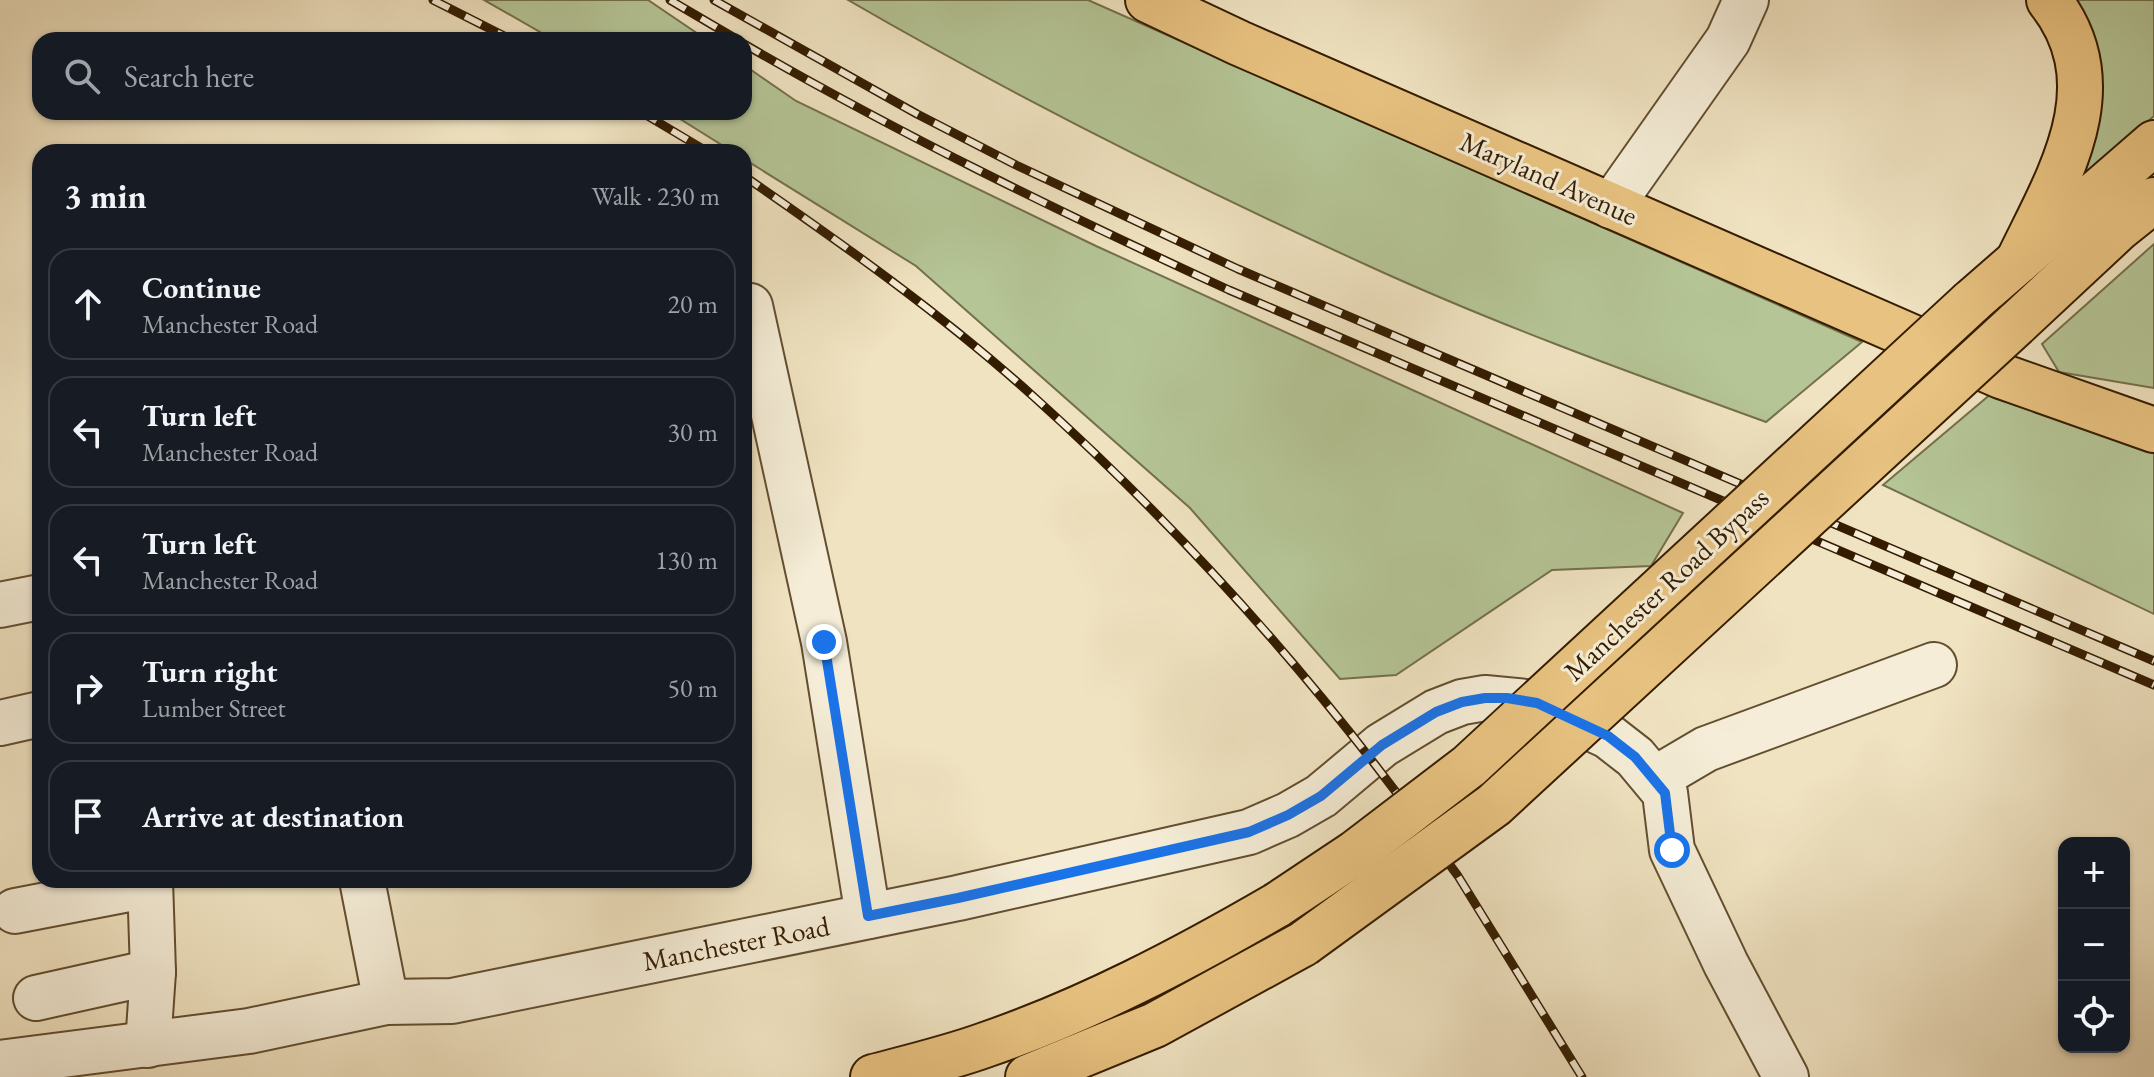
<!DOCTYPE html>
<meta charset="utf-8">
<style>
:root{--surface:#171b24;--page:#242831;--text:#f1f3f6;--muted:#9ea1a6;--line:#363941}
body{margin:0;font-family:"EB Garamond",serif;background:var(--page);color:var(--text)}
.controls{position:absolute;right:24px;bottom:24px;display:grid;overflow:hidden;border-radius:16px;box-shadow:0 2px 6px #0004}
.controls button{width:72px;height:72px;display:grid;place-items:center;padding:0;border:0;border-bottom:2px solid var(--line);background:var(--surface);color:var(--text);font:40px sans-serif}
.stop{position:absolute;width:24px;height:24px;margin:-18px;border:6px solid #1a73e8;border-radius:50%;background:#fff}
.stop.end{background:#1a73e8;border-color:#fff;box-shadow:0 2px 8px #0008}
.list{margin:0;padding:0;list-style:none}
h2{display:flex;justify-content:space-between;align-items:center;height:104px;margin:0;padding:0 32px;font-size:34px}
h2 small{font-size:26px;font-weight:400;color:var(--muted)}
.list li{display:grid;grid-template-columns:52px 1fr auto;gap:24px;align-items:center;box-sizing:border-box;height:112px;margin:0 16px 16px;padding:0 16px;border:2px solid var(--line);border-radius:24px}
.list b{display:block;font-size:30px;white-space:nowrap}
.list p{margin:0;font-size:26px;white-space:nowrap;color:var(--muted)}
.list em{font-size:26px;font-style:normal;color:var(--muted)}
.icon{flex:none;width:44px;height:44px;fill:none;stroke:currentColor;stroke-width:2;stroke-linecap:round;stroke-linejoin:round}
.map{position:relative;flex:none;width:2154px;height:1077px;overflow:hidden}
.search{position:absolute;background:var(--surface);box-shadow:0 2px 6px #0004;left:32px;top:32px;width:720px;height:88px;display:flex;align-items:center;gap:20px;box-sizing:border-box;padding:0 28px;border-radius:24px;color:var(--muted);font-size:30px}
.panel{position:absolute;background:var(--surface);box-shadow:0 2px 6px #0004;left:32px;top:144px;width:720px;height:744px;border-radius:24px}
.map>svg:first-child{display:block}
</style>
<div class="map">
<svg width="2154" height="1077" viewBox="0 0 2154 1077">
<rect width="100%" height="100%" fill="#f0e3c1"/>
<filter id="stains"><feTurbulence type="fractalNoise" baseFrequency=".0025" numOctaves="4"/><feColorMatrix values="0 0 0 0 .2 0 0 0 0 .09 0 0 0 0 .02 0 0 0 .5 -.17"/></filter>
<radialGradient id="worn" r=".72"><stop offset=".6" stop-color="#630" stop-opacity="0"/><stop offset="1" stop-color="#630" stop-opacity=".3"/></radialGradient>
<g fill="#b5c596" stroke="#74704b" stroke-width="2">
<polygon points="484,0 648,0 707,40 554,40"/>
<path d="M848 0H1088L1862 342 1766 422C1634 374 1500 326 1371 267 1193 186 1017 98 848 0Z"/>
<polygon points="2073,0 2154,0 2154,116 2087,176 2075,179"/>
<polygon points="744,65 796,101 1096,246 1683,513 1651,566 1552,570 1396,675 1340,679 1190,508 916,266 744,159 744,152 733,152 669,112 744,112"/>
<polygon points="2154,244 2154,388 2059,372 2042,344"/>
<polygon points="1998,388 2154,443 2154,614 1883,485"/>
</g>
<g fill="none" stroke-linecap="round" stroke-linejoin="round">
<g stroke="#634e30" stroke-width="48">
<g id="minor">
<polyline points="1611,206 1728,40 1746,0"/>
<polyline points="750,306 824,642 868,916"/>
<polyline points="0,605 40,597"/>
<polyline points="0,723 40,714"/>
<polyline points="1655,779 1706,749 1934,665"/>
<polyline points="362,880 386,1002"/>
<polyline points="15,911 150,885"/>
<polyline points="36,998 153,972"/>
<polyline points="148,1045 153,972 150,880"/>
<polyline points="0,1063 249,1031 386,1002 452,1001 958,898 1249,832 1288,815 1321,796 1382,745 1436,712 1462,702 1485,698 1537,703 1608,736 1635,757 1665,793 1672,850 1726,964 1786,1077"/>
</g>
</g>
<g stroke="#341c00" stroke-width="48">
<g id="major">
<polyline points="1148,0 1239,43 2001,376 2154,430"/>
<path d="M2018 261C2058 178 2117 86 2049 0"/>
<polyline points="1971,302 2154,143"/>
<polyline points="2016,324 2119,228 2154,200"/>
<path d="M873 1077C911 1067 949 1058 985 1045 1087 1010 1184 959 1277 905"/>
<polyline points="1028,1077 1155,1025 1303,944"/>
</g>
</g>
<use href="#minor" stroke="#f5edd7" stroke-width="44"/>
<use href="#major" stroke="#e8c280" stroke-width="44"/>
<g stroke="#341c00" stroke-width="9">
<g id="rail">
<polyline points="433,0 512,40"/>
<polyline points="670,0 738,40"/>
<polyline points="714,0 917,114 1016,165 1238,269 2154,661"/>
<path d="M744 44C901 135 1064 214 1229 290L2154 685"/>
<polyline points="641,112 708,152"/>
<path d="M744 176C844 245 943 315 1034 397 1176 525 1303 665 1416 819L1426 827 1430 838 1458 876 1582 1077"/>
</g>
</g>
<use href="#rail" stroke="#f5edd7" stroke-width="6" stroke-dasharray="18" stroke-linecap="butt"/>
<g stroke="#341c00" stroke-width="48" stroke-linecap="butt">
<g id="major-bridge">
<polyline points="1277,905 1355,853 1469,766 1971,302"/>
<polyline points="1303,944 1494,805 2016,324"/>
</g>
</g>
<use href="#major-bridge" stroke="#e8c280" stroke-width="44"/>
</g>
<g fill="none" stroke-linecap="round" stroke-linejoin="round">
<polyline stroke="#1a73e8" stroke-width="10" points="824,642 868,916 958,898 1249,832 1288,815 1321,796 1382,745 1436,712 1462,702 1485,698 1507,698 1537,703 1608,736 1635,757 1665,793 1672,850"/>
</g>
<g text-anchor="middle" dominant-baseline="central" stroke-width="6" stroke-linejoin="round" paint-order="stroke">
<g font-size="28" fill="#341c00" stroke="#f5edd7">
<text transform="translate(1549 178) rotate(24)">Maryland Avenue</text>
<text transform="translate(1666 584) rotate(-43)">Manchester Road Bypass</text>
<text transform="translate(736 943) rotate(-11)">Manchester Road</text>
</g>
</g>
<rect width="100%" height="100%" filter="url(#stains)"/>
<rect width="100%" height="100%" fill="url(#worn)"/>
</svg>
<div class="controls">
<button>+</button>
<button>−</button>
<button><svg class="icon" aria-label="locate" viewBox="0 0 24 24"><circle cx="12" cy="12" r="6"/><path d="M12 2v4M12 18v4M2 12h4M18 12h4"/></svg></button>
</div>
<div class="stop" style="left:1672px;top:850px"></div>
<div class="stop end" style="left:824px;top:642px"></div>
<div class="search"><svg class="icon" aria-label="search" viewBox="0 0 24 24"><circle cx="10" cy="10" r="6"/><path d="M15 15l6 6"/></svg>Search here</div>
<section class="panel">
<h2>3 min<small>Walk · 230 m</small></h2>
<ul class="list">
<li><svg class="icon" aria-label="ahead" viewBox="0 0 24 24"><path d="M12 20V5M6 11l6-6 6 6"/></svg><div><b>Continue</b><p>Manchester Road</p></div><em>20 m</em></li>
<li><svg class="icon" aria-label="left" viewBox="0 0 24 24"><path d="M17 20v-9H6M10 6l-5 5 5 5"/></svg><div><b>Turn left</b><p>Manchester Road</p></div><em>30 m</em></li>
<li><svg class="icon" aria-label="left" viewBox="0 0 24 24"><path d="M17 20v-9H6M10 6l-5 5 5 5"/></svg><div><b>Turn left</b><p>Manchester Road</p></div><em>130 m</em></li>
<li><svg class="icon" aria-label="right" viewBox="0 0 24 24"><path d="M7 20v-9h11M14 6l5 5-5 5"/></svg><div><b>Turn right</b><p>Lumber Street</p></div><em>50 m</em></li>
<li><svg class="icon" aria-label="arrive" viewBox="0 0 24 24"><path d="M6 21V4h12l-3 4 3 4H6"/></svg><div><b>Arrive at destination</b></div></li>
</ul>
</section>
</div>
